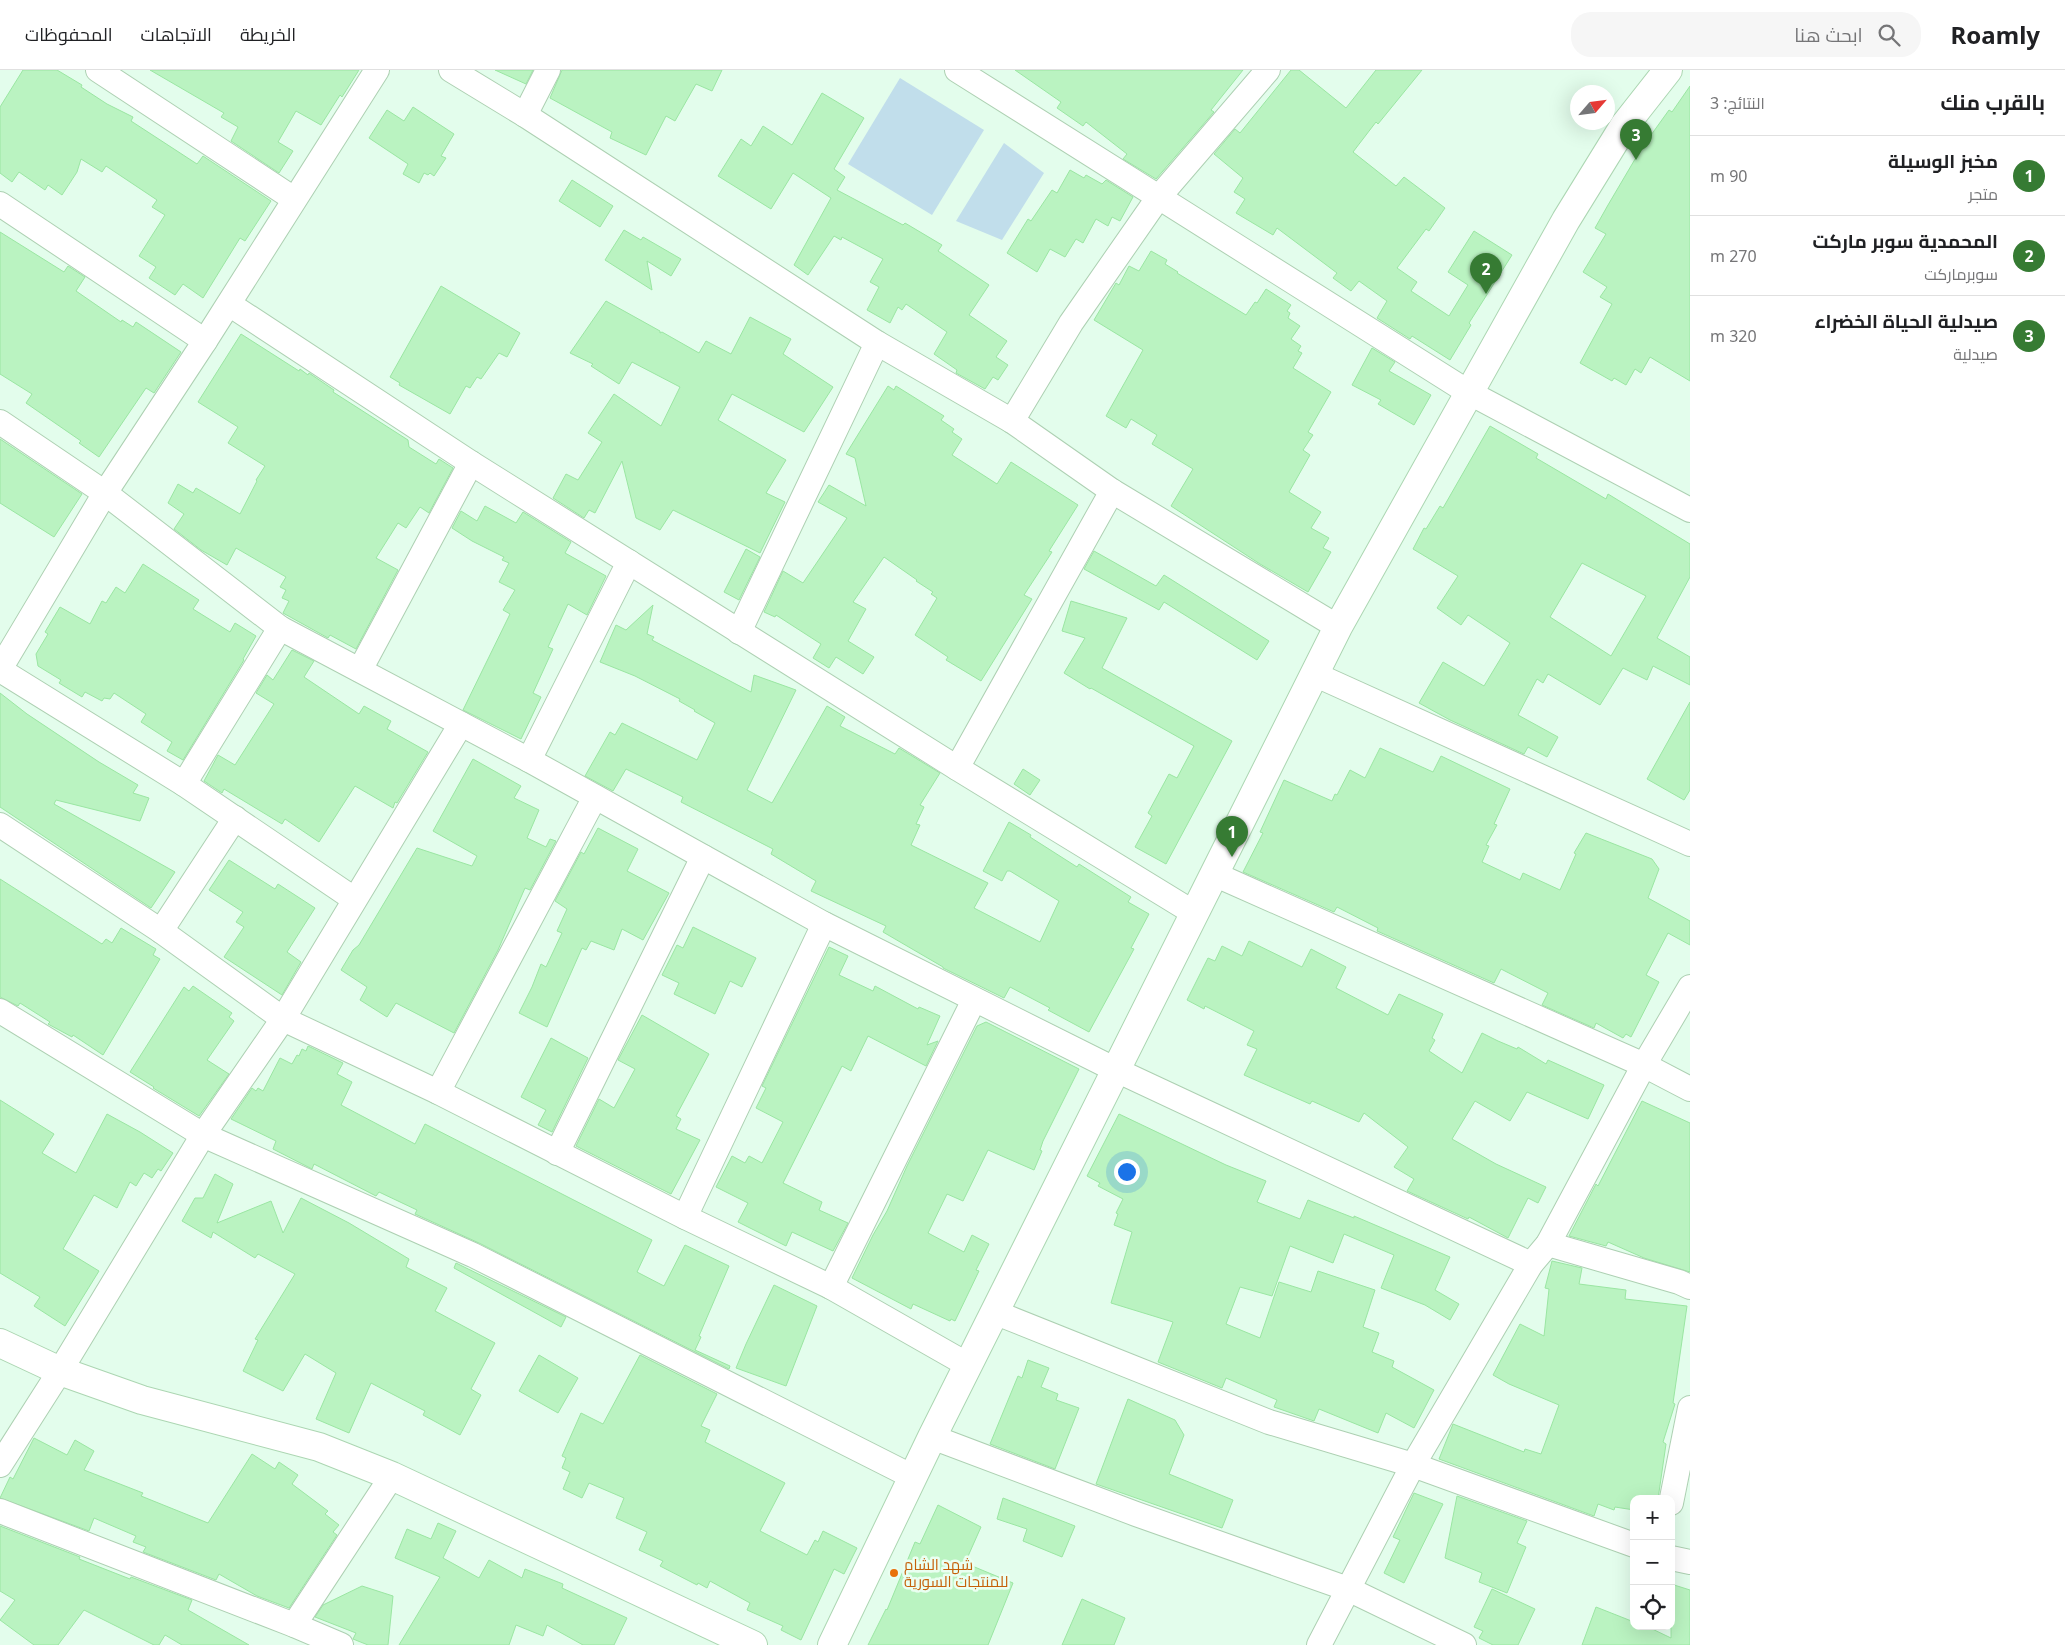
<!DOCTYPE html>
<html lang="ar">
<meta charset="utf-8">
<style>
:root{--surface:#fff;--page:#f6f6f6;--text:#202124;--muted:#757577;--line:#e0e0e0;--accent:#367b33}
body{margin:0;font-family:"Noto Sans",Cairo,sans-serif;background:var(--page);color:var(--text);direction:rtl}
.controls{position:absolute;right:15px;bottom:15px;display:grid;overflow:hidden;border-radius:10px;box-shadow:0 5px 20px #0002}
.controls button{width:45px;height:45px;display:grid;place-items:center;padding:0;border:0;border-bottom:1px solid var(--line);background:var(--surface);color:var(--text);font:25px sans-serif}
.compass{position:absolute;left:1570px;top:15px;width:45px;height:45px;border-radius:50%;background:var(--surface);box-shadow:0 5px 20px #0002;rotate:62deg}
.you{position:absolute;left:1126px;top:1101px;width:18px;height:18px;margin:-12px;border:4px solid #fff;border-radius:50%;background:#1a73e8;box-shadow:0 0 0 8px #1a73e833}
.badge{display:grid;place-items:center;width:32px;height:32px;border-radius:50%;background:var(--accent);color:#fff;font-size:16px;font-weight:700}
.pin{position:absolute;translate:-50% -41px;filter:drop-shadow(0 1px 2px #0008)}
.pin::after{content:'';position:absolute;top:26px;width:18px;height:15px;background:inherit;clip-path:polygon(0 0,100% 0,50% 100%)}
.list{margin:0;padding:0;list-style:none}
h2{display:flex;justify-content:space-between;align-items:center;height:65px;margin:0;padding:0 20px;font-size:21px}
h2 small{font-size:16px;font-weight:400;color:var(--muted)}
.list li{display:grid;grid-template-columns:32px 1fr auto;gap:15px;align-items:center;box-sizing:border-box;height:80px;padding:0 20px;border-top:1px solid var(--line)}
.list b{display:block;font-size:19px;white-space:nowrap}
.list p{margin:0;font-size:16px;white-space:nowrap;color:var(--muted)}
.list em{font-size:16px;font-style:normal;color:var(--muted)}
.icon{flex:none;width:28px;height:28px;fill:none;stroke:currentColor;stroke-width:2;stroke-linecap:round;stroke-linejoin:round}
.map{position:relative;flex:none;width:1690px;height:1575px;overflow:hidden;direction:ltr}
header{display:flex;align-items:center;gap:30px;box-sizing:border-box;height:70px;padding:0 25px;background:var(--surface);border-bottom:1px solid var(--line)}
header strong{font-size:24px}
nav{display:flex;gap:28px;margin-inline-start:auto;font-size:18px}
.search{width:350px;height:45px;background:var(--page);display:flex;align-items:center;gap:12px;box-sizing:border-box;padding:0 18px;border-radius:20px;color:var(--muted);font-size:19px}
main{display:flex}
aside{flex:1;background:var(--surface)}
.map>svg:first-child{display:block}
</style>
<header>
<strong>Roamly</strong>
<div class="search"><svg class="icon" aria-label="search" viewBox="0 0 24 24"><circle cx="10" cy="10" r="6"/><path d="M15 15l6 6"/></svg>ابحث هنا</div>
<nav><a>الخريطة</a><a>الاتجاهات</a><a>المحفوظات</a></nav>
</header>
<main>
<aside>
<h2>بالقرب منك<small>النتائج: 3</small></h2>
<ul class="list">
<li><span class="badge">1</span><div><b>مخبز الوسيلة</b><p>متجر</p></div><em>90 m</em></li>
<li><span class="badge">2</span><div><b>المحمدية سوبر ماركت</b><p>سوبرماركت</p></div><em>270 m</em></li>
<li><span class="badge">3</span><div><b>صيدلية الحياة الخضراء</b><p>صيدلية</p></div><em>320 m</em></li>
</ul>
</aside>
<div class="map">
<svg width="1690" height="1575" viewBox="0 0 1690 1575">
<rect width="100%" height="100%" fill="#e3fdec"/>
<g fill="#c1deeb">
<polygon points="900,8 984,60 932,145 848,94"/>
<polygon points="1004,73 1044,103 1002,170 956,151"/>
</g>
<g fill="#baf3c1" stroke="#9ae6a2" fill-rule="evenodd">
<polygon points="23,0 57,0 82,15 81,17 107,34 133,47 131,51 197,94 203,86 271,131 245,171 240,168 203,228 183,214 175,225 149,208 156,197 139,186 165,145 152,137 157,130 106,96 102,102 81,89 77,102 62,125 48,115 45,120 19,102 12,112 0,103 0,37"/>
<polygon points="150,0 359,0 342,27 340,25 321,55 296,41 278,72 293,81 279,103 231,71 238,57 221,47 224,43"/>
<polygon points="495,0 533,0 526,14"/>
<polygon points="562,0 722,0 712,21 696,14 675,51 666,46 646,85 610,68 612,62 550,28"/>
<polygon points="1015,0 1243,0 1211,40 1214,42 1156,109 1123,89 1127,84 1086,52 1083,56 1057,38 1061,32"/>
<polygon points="1291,0 1299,0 1346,38 1376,0 1422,0 1378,54 1376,52 1353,82 1396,116 1404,107 1445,138 1429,161 1426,159 1397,198 1417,212 1411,221 1449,246 1468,215 1448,202 1474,161 1512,185 1469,253 1471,255 1450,290 1412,266 1410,269 1377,248 1387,231 1359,211 1351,221 1333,208 1337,203 1277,158 1273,165 1236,143 1245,129 1234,122 1243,108 1214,84 1235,59 1240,63"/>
<polygon points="1690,16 1690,311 1650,287 1641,303 1635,299 1626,315 1614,308 1612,311 1580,293 1612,234 1600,227 1607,217 1583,202 1606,164 1595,158 1608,135 1641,79 1669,40 1672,42"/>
<polygon points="822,23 864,48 834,99 845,107 837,120 903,155 905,153 942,175 938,181 989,215 969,245 1007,271 996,287 1008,295 998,310 993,307 985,319 956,303 957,300 934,284 947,262 906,234 902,240 898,237 890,253 867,240 879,217 870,212 883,189 842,167 841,170 834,166 808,205 794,195 831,128 793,103 771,139 718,106 741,69 751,76 763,56 792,75"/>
<polygon points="413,37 454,64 441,86 446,88 434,106 430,103 428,105 424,103 419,113 403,104 408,94 369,68 387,40 404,51"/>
<polygon points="1070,100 1084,108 1086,105 1102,114 1106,110 1133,127 1120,151 1112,147 1108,156 1096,149 1083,173 1076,169 1065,187 1050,179 1037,202 1007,183 1028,149 1031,151 1052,120 1057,123"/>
<polygon points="572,110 613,136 600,157 559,131"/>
<polygon points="624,160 641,170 643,167 681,189 671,206 647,191 652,220 605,190"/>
<polygon points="0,162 64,202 68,196 85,207 76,221 121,252 122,250 133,257 136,252 181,282 154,323 146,318 99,387 79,373 81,371 26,333 32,324 0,304"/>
<polygon points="1151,181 1167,190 1165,194 1178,202 1177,203 1246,245 1255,232 1257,233 1266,219 1291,235 1287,241 1290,243 1288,248 1300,256 1291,269 1301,276 1298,281 1302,283 1293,298 1331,322 1308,362 1313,365 1303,380 1310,385 1289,422 1321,442 1311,458 1329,468 1323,478 1331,482 1308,522 1260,494 1171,436 1193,399 1152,374 1157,365 1131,349 1126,358 1106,346 1143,280 1094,250 1116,213 1119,215 1129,196 1139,201"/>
<polygon points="441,216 520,263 507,287 499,283 481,309 477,307 470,318 466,316 450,344 399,315 400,313 390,307"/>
<polygon points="606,231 660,261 660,263 662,262 699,283 706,271 731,284 750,247 791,269 783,284 833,317 804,362 732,324 718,350 786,390 766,423 785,432 760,483 673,440 660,460 636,448 622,391 595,443 589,440 584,448 553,428 566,404 578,410 602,372 588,363 614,324 661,356 680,317 632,292 619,314 591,296 593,294 570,283"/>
<polygon points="241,264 299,301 300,299 308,305 309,303 334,320 333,322 408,370 409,377 436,394 439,389 453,398 429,443 420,437 406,458 398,453 376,488 398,500 356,579 330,565 328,568 283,543 289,531 282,528 286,520 280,517 286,507 236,478 227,495 201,480 174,459 184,444 168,433 178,414 193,423 196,418 240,444 257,411 256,410 265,396 228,373 238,357 198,332"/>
<polygon points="1372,278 1395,292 1389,301 1431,325 1414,355 1378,334 1381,330 1352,315"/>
<polygon points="888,316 894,320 896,316 944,346 941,350 954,359 952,362 962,369 952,385 997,414 1011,392 1078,435 1049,481 1052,482 1024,525 1032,529 981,611 946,590 948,587 915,565 937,528 931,524 933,522 916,511 917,510 884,487 853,532 866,539 848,571 874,587 863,604 836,587 829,598 813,588 821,574 776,545 775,547 764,542 783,501 803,513 847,448 818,432 829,415 866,436 855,388 846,384"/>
<path d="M1490 356 1538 384 1536 388 1606 429 1608 424 1690 474V507L1657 568 1690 587V615L1653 596 1647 610 1623 598 1600 635 1548 604 1543 613 1537 609 1518 645 1558 667 1547 687 1528 677 1524 684 1450 650 1419 633 1443 592 1484 616 1510 573 1468 545 1461 555 1437 538 1458 506 1413 479 1424 458 1426 459 1440 436 1443 438ZM1582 493 1646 526 1611 586 1550 547Z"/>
<polygon points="0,369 82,424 54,467 0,433"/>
<polygon points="485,436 516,453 523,442 571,472 565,483 606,506 587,545 568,534 548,577 553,579 533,623 541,627 521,669 463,640 510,544 503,540 515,520 499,512 509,493 502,490 504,487 472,471 452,458 461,441 477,451"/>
<polygon points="746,479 760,487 739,530 724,522"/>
<polygon points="1094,481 1156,516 1164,505 1269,571 1257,590 1164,532 1159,540 1084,499"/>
<polygon points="143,494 199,530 193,539 230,562 235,553 256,566 243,589 244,590 183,690 167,681 172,672 141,652 146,644 114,623 110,629 104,628 102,631 85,622 82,627 59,613 61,610 38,596 36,584 48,564 45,562 60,537 90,554 102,531 106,533 116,517 125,523"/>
<polygon points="1071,531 1127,548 1102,598 1232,671 1166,794 1135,777 1152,746 1148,743 1169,704 1177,708 1194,676 1091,618 1090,619 1064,603 1085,568 1062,561"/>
<polygon points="653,535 647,564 654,567 652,570 751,622 754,605 796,620 747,720 772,733 827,636 845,647 840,656 895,684 899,678 940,703 920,735 924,737 916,754 920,755 911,775 988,813 974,838 1040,872 1059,831 1010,801 1007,801 1002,811 983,801 1009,752 1031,765 1030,767 1077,797 1079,794 1131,827 1128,832 1149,844 1131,878 1134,879 1089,962 1048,940 1050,938 1010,917 1004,928 943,898 943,897 883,862 886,856 811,821 816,811 771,784 773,779 681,732 683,727 626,699 613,721 585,706 610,662 615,665 622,653 697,690 715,653 694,641 695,640 679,631 680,629 635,606 600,592 616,555 626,560"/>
<polygon points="292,580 314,591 304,607 359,644 364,636 391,651 387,659 428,682 397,733 395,732 393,738 355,716 319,772 285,749 282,754 224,719 222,723 204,711 218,685 235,695 274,634 256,623 267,605 273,610"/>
<polygon points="0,623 27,644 99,692 138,715 133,723 149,728 140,751 56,730 54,734 175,802 151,838 0,737"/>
<polygon points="1690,632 1690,720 1684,730 1647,709"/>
<polygon points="1380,678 1433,702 1441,686 1510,719 1494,754 1497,755 1486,775 1489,776 1482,792 1520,810 1523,803 1560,820 1576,784 1574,783 1586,763 1652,789 1659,799 1648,828 1690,851 1690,875 1668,863 1646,905 1659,912 1631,967 1626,964 1623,968 1596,953 1594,958 1542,935 1548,923 1501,899 1494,913 1377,861 1378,858 1337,837 1334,842 1243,802 1263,763 1260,762 1284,710 1332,731 1335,724 1337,725 1350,700 1365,708"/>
<polygon points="473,689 521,716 514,728 539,740 527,768 546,777 550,769 556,771 530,820 525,818 498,880 454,963 396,933 387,947 360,930 367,917 341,900 353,880 359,875 417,778 472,796 477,786 433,761"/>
<polygon points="1023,699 1040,710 1030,725 1014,714"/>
<polygon points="598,758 638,779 627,801 669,823 643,870 622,859 614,880 591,871 586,880 582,878 547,957 519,943 532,917 541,894 546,897 562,863 557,861 567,839 555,831 581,782 584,784"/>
<polygon points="229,790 275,819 278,814 315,838 287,882 301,892 282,925 224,887 244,857 236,852 243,842 209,820"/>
<polygon points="0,809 102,874 106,869 112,873 121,858 156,879 153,885 160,889 103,985 73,965 72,967 48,954 50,952 20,933 18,936 0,927"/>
<polygon points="693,857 756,888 742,917 730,911 715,944 674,924 679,913 662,905 677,875 683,878"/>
<polygon points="1249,871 1302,897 1311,879 1346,897 1336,918 1388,945 1399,924 1443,944 1432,968 1435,970 1429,981 1462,1003 1482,963 1498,971 1517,979 1518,977 1546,994 1548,990 1604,1015 1588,1049 1527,1022 1510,1051 1475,1031 1452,1069 1496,1094 1546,1117 1538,1133 1528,1128 1508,1168 1469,1147 1468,1149 1407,1121 1414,1109 1394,1097 1408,1077 1364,1043 1359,1052 1312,1031 1310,1034 1244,1005 1257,979 1247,975 1254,961 1205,936 1204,939 1187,930 1208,888 1215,891 1222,876 1242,886"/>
<polygon points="829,877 848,886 839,905 873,921 875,916 918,939 919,937 940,946 927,975 938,971 926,996 868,966 851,1001 842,996 783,1113 822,1132 819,1140 848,1153 833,1181 792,1162 786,1176 738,1152 748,1133 716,1117 732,1086 745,1093 749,1086 762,1093 783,1052 756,1038 766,1018 762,1016"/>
<polygon points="193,916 232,943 229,947 234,951 207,990 229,1004 199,1046 153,1018 154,1017 130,1002 184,917 189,921"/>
<polygon points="642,945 709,984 676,1046 681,1049 676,1059 700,1070 671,1124 576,1076 599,1029 614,1038 635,999 618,990"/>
<polygon points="986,952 1079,999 1043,1071 1040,1080 1042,1081 1034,1100 988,1080 963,1131 947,1124 928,1163 964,1182 972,1165 989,1174 976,1200 979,1201 955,1251 951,1249 950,1251 913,1234 911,1239 852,1208 873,1165 887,1141 907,1096 977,956"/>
<polygon points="551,968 588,988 552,1062 538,1055 546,1040 521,1027"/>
<polygon points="308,976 343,993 337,1004 352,1012 341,1035 415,1074 425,1054 652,1170 637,1202 664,1216 685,1175 729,1196 699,1266 701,1267 695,1280 730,1296 729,1299 479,1173 415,1144 417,1140 379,1122 376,1126 314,1094 312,1099 273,1079 276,1071 231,1049 252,1018 256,1021 258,1018 263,1021 280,988 292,994 297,985 299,986 302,979 306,981"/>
<polygon points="0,1030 54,1064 42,1083 76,1103 107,1044 140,1062 173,1083 161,1101 158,1099 152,1108 144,1103 136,1116 130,1112 117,1138 94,1125 63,1179 99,1201 65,1256 34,1236 40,1227 0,1203"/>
<polygon points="1642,1031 1690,1053 1690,1202 1644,1188 1608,1172 1606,1176 1569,1166 1596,1114 1598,1116"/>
<polygon points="1119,1044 1226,1095 1266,1111 1257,1132 1300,1149 1308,1130 1354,1148 1354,1146 1450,1187 1435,1220 1459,1234 1450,1250 1425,1235 1381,1218 1394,1185 1344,1164 1333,1193 1290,1176 1272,1226 1240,1217 1226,1254 1260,1268 1279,1212 1311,1222 1318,1201 1375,1220 1363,1257 1379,1263 1372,1282 1394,1291 1392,1297 1434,1320 1414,1358 1386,1343 1378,1363 1319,1339 1314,1351 1274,1337 1277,1330 1226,1308 1222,1318 1158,1292 1173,1252 1111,1233 1132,1162 1114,1155 1118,1144 1116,1143 1123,1129 1098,1116 1100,1113 1087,1106"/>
<polygon points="215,1104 233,1114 217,1153 271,1131 283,1163 301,1128 349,1153 409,1189 406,1197 447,1218 435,1241 495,1273 471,1319 481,1325 460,1365 423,1345 425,1341 371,1313 349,1363 316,1349 336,1303 305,1284 283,1321 243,1301 258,1270 255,1269 295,1204 258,1184 255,1188 213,1162 211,1168 182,1151 195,1128 203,1128"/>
<polygon points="1552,1191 1582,1198 1579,1214 1626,1220 1625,1229 1687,1236 1673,1333 1675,1334 1663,1372 1666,1374 1658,1429 1634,1429 1634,1440 1615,1437 1614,1440 1598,1434 1594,1446 1439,1389 1453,1354 1524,1382 1525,1379 1541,1384 1559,1335 1509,1314 1493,1305 1520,1254 1544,1266 1549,1219 1545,1218"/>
<polygon points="456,1193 566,1247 561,1257 454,1198"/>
<polygon points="774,1215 817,1236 786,1316 736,1298 746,1274"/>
<polygon points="539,1285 578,1308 558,1343 519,1321"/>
<polygon points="640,1285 717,1324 701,1356 710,1360 705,1372 785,1413 760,1461 807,1485 815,1470 818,1472 823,1461 857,1478 844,1504 834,1499 801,1570 781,1560 783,1556 747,1540 750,1533 710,1511 707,1518 698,1513 697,1515 660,1496 663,1491 639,1480 647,1462 616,1448 624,1428 589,1413 582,1428 563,1419 570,1402 562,1398 566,1388 562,1386 581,1343 603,1354"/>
<polygon points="1028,1290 1049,1298 1041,1317 1058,1324 1056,1330 1079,1338 1055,1399 990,1374 1018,1306 1022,1308"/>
<polygon points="1128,1329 1175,1350 1184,1365 1169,1404 1233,1430 1222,1458 1096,1414"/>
<polygon points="34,1368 67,1385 75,1370 94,1381 84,1400 143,1423 141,1426 208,1453 252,1384 275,1399 279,1392 298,1405 292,1414 328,1441 325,1444 339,1455 333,1462 337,1465 289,1538 257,1526 219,1504 216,1510 143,1482 146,1477 133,1472 136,1466 94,1448 89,1461 0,1428 10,1407 13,1409"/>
<polygon points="1414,1423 1443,1434 1404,1513 1384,1503 1400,1470 1393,1467"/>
<polygon points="1457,1426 1527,1451 1517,1473 1526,1477 1507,1523 1479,1512 1482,1503 1445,1488"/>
<polygon points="1003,1428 1075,1456 1062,1487 1023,1471 1027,1459 997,1449"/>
<polygon points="938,1435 981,1457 965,1493 1013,1513 988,1575 868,1575 886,1539 887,1540 915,1472 920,1474"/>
<polygon points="438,1453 456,1461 443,1488 479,1508 489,1490 522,1508 525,1499 563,1514 562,1518 627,1548 614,1575 583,1575 547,1555 543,1566 516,1555 509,1575 399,1575 440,1507 395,1488 407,1459 431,1469"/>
<polygon points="0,1456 80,1487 79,1489 130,1509 131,1507 192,1530 188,1540 249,1575 182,1575 165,1565 159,1575 154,1575 84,1540 58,1575 34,1575 0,1550 15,1530 0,1521"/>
<polygon points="1671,1514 1690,1520 1690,1575 1582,1575 1596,1537 1634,1552 1634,1556 1646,1556 1671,1568"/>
<polygon points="362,1516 393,1526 388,1575 368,1575 353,1569 356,1563 315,1547 323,1535"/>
<polygon points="1492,1519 1535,1539 1518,1575 1493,1575 1479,1568 1483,1561 1474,1557"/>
<polygon points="1082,1529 1125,1548 1114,1575 1062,1575"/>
</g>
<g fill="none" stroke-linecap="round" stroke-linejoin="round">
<g stroke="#add0b2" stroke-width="26">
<g id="street">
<polyline points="98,0 294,129"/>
<polyline points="451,0 525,45 877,273 1012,351 1112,421 1338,557"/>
<polyline points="957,0 1468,322 1690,440"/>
<polyline points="525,45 548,0"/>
<polyline points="0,134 205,271"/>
<polyline points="229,234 471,393 957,698 1194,843"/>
<polyline points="1012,351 1071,253 1158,128 1268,0"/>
<polyline points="0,352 105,423 280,558 529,690 824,854 1116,1000 1531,1194"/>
<polyline points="739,562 877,273"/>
<polyline points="0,599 105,423 205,271 377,0"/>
<polyline points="0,600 184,714 354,829"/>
<polyline points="360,600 471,393"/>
<polyline points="1314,604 1690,774"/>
<polyline points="529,690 629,492"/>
<polyline points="957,698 1112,421"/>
<polyline points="184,714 280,558"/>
<polyline points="0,755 161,861 283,949 438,1022 685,1147 831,1217 968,1295"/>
<polyline points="1214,804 1644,995 1690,1019"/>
<polyline points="161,861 235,748"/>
<polyline points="0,941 203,1065 473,1185 913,1407"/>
<polyline points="438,1022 595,727"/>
<polyline points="557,1083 703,787"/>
<polyline points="685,1147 824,854"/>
<polyline points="1548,1174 1679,1212 1690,1217"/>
<polyline points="831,1217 974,930"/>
<polyline points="994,1242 1269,1352 1413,1395 1634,1475"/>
<polyline points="932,1367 1136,1444 1348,1519 1464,1575"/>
<polyline points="0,1395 60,1301 203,1065 283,949 461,654"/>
<polyline points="1671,1433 1690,1338"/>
<polyline points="0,1441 294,1555 341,1575"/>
<polyline points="1671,1488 1690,1492"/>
<polyline points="294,1555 392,1406"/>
<polyline points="1319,1575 1413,1395 1531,1194 1548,1174 1644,995 1690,917"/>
</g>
</g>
<g stroke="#acd6b2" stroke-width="30">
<g id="secondary">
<polyline points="0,1273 60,1301 142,1330 319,1377 392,1406 753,1575"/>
<polyline points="832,1575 932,1367 1338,557 1566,150 1624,56 1668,0"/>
</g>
</g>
<use href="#street" stroke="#fff" stroke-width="24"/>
<use href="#secondary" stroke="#fff" stroke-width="28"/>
</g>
<circle fill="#e8710a" stroke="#eafff1" stroke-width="2" cx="894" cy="1503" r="5"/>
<g text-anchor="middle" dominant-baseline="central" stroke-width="5" stroke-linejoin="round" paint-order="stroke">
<g font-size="15" fill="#c56008" stroke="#eafff1" text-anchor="start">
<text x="904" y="1494">شهد الشام<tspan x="904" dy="17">للمنتجات السورية</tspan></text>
</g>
</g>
</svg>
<div class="controls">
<button>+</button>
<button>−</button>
<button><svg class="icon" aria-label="locate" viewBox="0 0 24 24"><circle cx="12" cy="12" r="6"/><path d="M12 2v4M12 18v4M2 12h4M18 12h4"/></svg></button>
</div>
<svg class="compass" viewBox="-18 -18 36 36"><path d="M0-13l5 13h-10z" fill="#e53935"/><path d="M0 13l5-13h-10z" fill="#757577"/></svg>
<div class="you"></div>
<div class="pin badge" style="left:1232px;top:787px">1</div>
<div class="pin badge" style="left:1486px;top:224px">2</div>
<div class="pin badge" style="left:1636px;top:90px">3</div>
</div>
</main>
